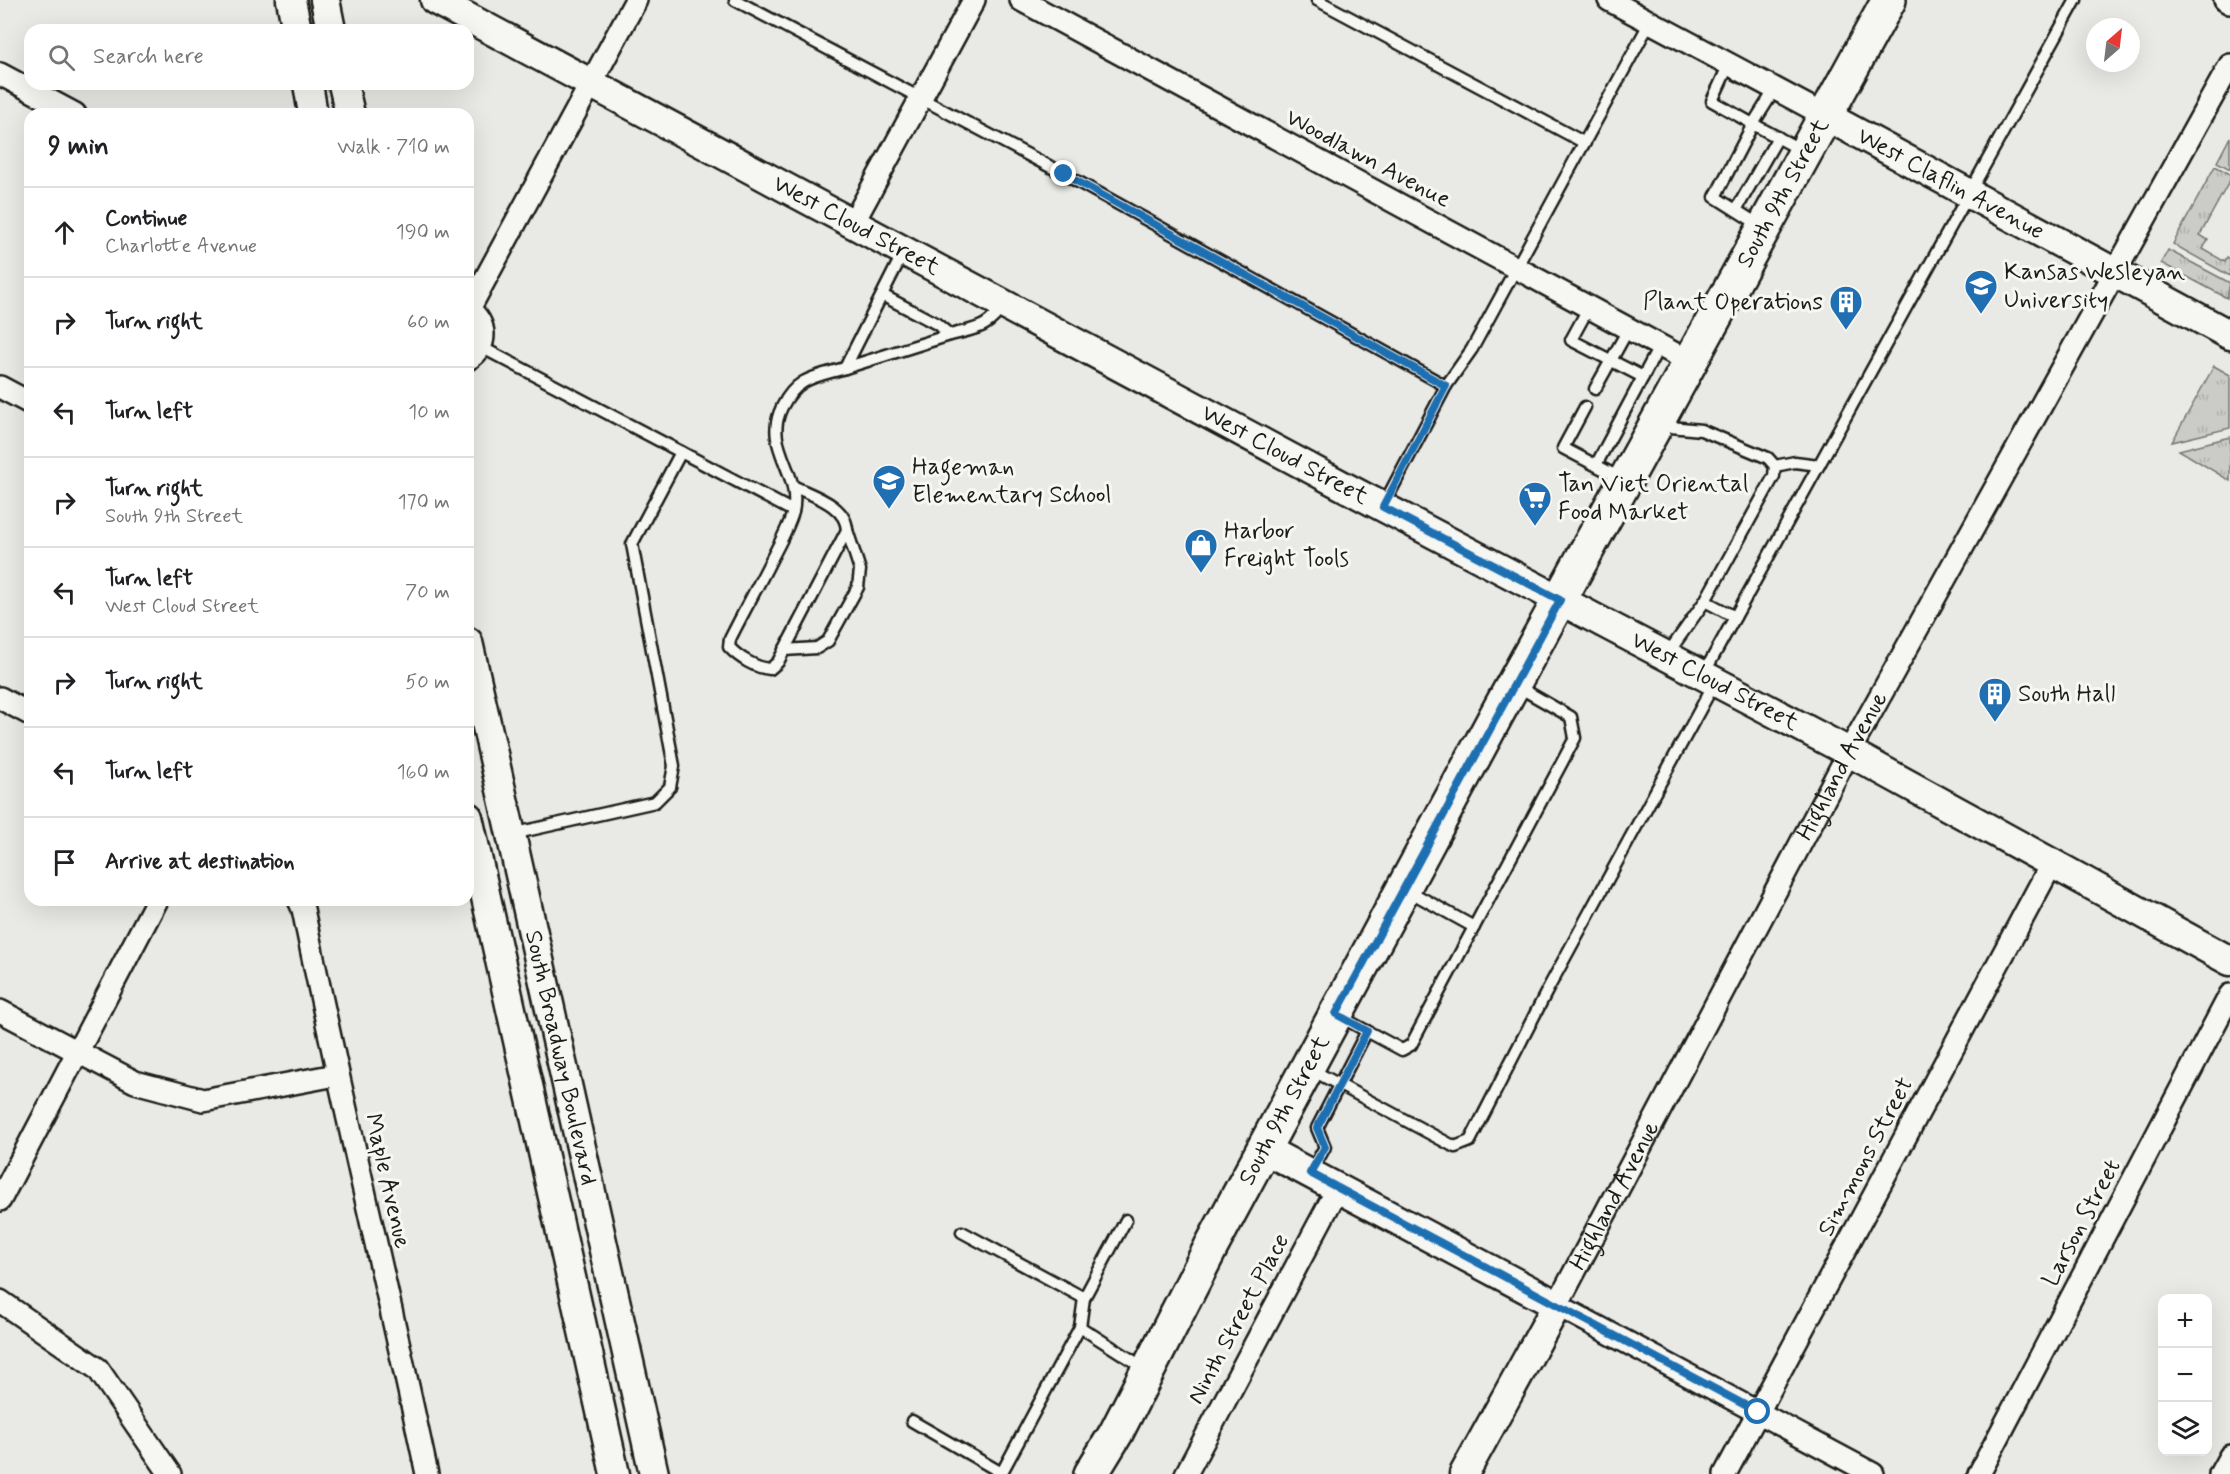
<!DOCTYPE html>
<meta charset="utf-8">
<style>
:root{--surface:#fff;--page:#f2f2f2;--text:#202124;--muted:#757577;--line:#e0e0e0}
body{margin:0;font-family:Mynerve,sans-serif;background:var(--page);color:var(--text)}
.controls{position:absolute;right:18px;bottom:18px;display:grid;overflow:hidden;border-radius:12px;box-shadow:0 6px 24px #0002}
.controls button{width:54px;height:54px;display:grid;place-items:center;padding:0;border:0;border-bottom:2px solid var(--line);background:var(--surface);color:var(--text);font:30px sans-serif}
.compass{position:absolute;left:2086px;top:18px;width:54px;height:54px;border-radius:50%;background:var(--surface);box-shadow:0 6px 24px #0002;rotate:28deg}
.stop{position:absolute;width:18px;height:18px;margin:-14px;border:4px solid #1f6fb2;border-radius:50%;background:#fff}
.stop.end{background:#1f6fb2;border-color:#fff;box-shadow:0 2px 6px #0008}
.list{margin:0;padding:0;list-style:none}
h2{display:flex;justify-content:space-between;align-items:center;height:78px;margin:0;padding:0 24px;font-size:26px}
h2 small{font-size:20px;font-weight:400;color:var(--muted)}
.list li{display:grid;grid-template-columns:39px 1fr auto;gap:18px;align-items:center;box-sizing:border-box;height:90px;padding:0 24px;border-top:2px solid var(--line)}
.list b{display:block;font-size:22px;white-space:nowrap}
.list p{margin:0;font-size:20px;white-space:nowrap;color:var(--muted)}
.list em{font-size:20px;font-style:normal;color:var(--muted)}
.icon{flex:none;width:33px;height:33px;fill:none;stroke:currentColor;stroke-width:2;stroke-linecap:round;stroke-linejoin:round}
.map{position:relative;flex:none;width:2230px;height:1474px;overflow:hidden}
.search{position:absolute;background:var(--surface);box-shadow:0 6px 24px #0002;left:24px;top:24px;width:450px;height:66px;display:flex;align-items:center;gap:15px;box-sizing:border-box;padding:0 21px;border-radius:18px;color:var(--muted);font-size:22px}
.panel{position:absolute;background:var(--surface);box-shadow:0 6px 24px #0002;left:24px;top:108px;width:450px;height:798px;border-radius:18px}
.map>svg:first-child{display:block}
</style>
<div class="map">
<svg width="2230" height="1474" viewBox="0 0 2230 1474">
<defs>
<pattern id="grass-tufts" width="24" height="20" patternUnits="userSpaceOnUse" patternTransform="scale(1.5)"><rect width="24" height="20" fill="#cbcbc7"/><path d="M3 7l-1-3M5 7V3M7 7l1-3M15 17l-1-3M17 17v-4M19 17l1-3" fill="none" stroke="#aeaeaa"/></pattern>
</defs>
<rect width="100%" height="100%" fill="#e9e9e5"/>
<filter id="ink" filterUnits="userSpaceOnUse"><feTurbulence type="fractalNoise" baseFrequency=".0167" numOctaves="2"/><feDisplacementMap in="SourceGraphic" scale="12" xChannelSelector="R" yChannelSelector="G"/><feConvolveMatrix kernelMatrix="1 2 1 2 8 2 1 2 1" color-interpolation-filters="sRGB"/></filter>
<g filter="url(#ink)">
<g fill="url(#grass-tufts)" stroke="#747472" stroke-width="1.5">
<polygon points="2230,137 2230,169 2217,162"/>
<polygon points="2215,166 2230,174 2230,180 2200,235 2208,240 2203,249 2225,262 2227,257 2230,259 2230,276 2173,244"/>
<polygon points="2168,250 2230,283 2227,298 2161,263"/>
<polygon points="2214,366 2230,375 2230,428 2172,442"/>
<polygon points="2230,437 2230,481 2179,450"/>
</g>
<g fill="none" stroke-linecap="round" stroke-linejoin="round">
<g stroke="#1c1c1c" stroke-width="15">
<g id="lane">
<polyline points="735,0 1064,174 1446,386"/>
<polyline points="1317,0 1585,143"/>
<polyline points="1729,64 1712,101 1753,124 1715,197 1761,226"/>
<polyline points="1775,89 1753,124 1803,151"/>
<polyline points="1736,210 1778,137"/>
<polyline points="882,295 937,324 950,335 845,368 903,253"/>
<polyline points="1589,307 1571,340 1643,377"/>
<path d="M950 335C977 328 988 329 1004 304"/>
<polyline points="481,347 681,452 632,544 674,766 670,787 655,802 512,834"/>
<polyline points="1595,389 1629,328"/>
<polyline points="1585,407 1563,448 1622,479"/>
<polyline points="1661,426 1701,430 1768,458 1775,466 1774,476 1705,601 1666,656"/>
<polyline points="681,452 793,511"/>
<polyline points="1596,465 1660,345"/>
<polyline points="1775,466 1795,462 1819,465"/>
<path d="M793 486C813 496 846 505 847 530L778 662 770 669C756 668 739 658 729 647L730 639C743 613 757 588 770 562 778 546 788 529 793 512 802 472 762 447 782 407 797 377 815 377 845 368"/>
<polyline points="1383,506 1446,386 1472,349 1650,22"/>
<polyline points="1705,601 1735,617"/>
<polyline points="784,650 817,648 828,641 858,587 860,570 847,530"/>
<polyline points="1703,675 2076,0"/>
<polyline points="1407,890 1474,927 1575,738 1571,717 1517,686"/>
<polyline points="1339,1016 1402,1050 1411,1045 1474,927"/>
<polyline points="1310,1069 1455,1147 1470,1141 1549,987 1715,682"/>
<polyline points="1311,1172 1325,1147 1317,1128 1367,1031"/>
<polyline points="962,1232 1084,1298"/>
<polyline points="1080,1327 1084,1298 1126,1220"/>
<polyline points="912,1421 1000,1472"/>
<polyline points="1001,1474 1080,1327 1146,1369"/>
</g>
</g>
<g stroke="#1c1c1c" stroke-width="26">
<g id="street">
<polyline points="1021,0 1690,362"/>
<polyline points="1609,0 1826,116"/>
<polyline points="2225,0 2230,3"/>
<polyline points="0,74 75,114"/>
<polyline points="853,223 974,0"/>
<path d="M468 309C487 322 489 347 468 359"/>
<polyline points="469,309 636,0"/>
<polyline points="0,387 30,403"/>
<polyline points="0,698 30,714"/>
<path d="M299 900 303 909C341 1098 387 1285 427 1474"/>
<polyline points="0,1011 135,1082 203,1100 336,1075"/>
<polyline points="0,1200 157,900"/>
<polyline points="0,1301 98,1369 170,1474"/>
<polyline points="1186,1474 1338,1188"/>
<polyline points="1725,1474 2052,863"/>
<path id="s1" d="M1873 1474 1557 1305 1849 752 2230 65"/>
<polyline points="1979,1474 2230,995"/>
<polyline points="2220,1474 2230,1456"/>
</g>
</g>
<g stroke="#1c1c1c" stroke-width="33">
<g id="secondary">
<polyline points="291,0 297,30"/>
<polyline points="325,0 331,30"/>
<path id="s2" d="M435 0 1345 487 1849 752 2230 961"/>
<polyline points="308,84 313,114"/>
<polyline points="343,84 350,114"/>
<path id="s3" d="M1826 116 2230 335"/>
<path id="s4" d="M468 642 654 1474"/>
<polyline points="468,817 615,1474"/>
<polyline points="1264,1149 1557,1305 1464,1474"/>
</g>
</g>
<g stroke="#1c1c1c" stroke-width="38">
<g id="primary">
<path id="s5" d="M1091 1474 1116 1433 1212 1245 1498 712 1889 0"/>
</g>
</g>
<use href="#lane" stroke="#f6f6f2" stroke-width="10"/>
<use href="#street" stroke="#f6f6f2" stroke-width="21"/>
<use href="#secondary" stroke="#f6f6f2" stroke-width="28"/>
<use href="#primary" stroke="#f6f6f2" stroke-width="33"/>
</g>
</g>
<g fill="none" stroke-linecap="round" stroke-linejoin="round" filter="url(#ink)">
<polyline stroke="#1f6fb2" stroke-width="8" points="1064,174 1446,386 1383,507 1560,600 1336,1014 1367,1031 1317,1128 1325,1147 1310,1173 1758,1412"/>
</g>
<defs>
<g id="university-pin" transform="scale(1.725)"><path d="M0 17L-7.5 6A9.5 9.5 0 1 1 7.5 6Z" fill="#1f6fb2" stroke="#f6f6f2"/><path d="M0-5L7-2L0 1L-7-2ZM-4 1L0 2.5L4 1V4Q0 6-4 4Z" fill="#fff"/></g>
<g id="building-pin" transform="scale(1.725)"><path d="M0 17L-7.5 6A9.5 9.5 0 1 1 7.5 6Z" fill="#1f6fb2" stroke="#f6f6f2"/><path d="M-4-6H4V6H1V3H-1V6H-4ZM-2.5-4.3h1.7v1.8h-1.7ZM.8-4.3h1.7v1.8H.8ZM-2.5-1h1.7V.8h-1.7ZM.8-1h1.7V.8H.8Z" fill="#fff"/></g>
<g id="school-pin" transform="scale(1.725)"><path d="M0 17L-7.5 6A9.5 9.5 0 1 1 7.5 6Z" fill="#1f6fb2" stroke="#f6f6f2"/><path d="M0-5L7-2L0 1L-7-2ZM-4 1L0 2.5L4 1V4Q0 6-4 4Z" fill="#fff"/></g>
<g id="supermarket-pin" transform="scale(1.725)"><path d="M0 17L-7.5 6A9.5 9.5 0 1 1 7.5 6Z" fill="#1f6fb2" stroke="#f6f6f2"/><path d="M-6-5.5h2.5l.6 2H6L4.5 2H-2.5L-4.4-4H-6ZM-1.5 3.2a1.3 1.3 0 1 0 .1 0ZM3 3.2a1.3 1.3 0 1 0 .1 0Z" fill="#fff"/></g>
<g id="shop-pin" transform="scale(1.725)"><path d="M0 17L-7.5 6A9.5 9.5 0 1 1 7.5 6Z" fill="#1f6fb2" stroke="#f6f6f2"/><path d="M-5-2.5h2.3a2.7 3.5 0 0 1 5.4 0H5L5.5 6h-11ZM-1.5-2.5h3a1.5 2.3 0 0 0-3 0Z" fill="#fff"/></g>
</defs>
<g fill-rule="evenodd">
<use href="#university-pin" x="1981" y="286"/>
<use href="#building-pin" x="1846" y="302"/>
<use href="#school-pin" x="889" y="481"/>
<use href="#supermarket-pin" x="1535" y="498"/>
<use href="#shop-pin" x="1201" y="545"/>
<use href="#building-pin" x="1995" y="694"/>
</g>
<g text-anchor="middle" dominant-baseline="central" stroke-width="6" stroke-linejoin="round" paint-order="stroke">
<g font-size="24" fill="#1c1c1c" stroke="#f6f6f2">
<text transform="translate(1368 159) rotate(28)">Woodlawn Avenue</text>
<text stroke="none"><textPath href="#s3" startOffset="142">West Claflin Avenue</textPath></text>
<text stroke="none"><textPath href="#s5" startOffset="1456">South 9th Street</textPath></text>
<text stroke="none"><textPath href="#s2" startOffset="478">West Cloud Street</textPath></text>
<text stroke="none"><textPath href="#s2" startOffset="964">West Cloud Street</textPath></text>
<text stroke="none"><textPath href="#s2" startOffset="1450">West Cloud Street</textPath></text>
<text stroke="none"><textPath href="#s1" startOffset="968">Highland Avenue</textPath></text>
<text stroke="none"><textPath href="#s4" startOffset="426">South Broadway Boulevard</textPath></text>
<text stroke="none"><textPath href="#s5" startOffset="412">South 9th Street</textPath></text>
<text transform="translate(1866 1157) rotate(-62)">Simmons Street</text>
<text transform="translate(387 1181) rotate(77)">Maple Avenue</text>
<text stroke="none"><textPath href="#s1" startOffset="482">Highland Avenue</textPath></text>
<text transform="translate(2082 1223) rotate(-62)">Larson Street</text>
<text transform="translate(1239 1319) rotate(-62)">Ninth Street Place</text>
</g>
<g font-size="24" fill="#1c1c1c" stroke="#f6f6f2" text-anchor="start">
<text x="2004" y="272">Kansas Wesleyan<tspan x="2004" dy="28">University</tspan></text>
<text x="1823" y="302" text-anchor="end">Plant Operations</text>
<text x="912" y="467">Hageman<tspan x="912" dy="28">Elementary School</tspan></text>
<text x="1558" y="484">Tan Viet Oriental<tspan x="1558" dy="28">Food Market</tspan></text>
<text x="1224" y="531">Harbor<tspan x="1224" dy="28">Freight Tools</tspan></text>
<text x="2018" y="694">South Hall</text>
</g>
</g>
</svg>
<div class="controls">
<button>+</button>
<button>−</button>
<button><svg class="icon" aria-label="layers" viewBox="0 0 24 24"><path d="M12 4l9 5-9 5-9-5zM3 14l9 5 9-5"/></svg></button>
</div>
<svg class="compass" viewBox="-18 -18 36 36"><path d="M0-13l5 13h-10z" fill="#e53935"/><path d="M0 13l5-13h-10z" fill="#757577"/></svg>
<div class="stop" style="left:1758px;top:1412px"></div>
<div class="stop end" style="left:1064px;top:174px"></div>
<div class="search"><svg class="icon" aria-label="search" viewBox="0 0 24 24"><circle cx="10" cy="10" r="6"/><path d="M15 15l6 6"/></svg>Search here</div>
<section class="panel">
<h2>9 min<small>Walk · 710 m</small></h2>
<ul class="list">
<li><svg class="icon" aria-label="ahead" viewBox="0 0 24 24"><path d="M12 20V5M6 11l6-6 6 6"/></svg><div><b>Continue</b><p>Charlotte Avenue</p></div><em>190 m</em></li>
<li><svg class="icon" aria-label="right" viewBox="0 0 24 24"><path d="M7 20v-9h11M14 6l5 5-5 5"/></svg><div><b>Turn right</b></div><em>60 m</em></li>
<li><svg class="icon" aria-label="left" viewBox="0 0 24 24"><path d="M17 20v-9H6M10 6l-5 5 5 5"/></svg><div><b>Turn left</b></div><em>10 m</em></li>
<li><svg class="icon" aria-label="right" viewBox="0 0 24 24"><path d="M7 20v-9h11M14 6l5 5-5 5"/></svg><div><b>Turn right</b><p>South 9th Street</p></div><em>170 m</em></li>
<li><svg class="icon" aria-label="left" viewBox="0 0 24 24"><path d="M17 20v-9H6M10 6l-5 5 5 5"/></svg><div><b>Turn left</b><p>West Cloud Street</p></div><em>70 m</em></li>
<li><svg class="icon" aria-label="right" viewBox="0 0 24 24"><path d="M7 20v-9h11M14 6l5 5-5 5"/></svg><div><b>Turn right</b></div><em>50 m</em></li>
<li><svg class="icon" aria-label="left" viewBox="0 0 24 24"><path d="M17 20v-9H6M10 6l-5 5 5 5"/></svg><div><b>Turn left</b></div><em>160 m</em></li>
<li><svg class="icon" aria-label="arrive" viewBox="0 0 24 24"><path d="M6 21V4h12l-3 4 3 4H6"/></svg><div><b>Arrive at destination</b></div></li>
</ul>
</section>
</div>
